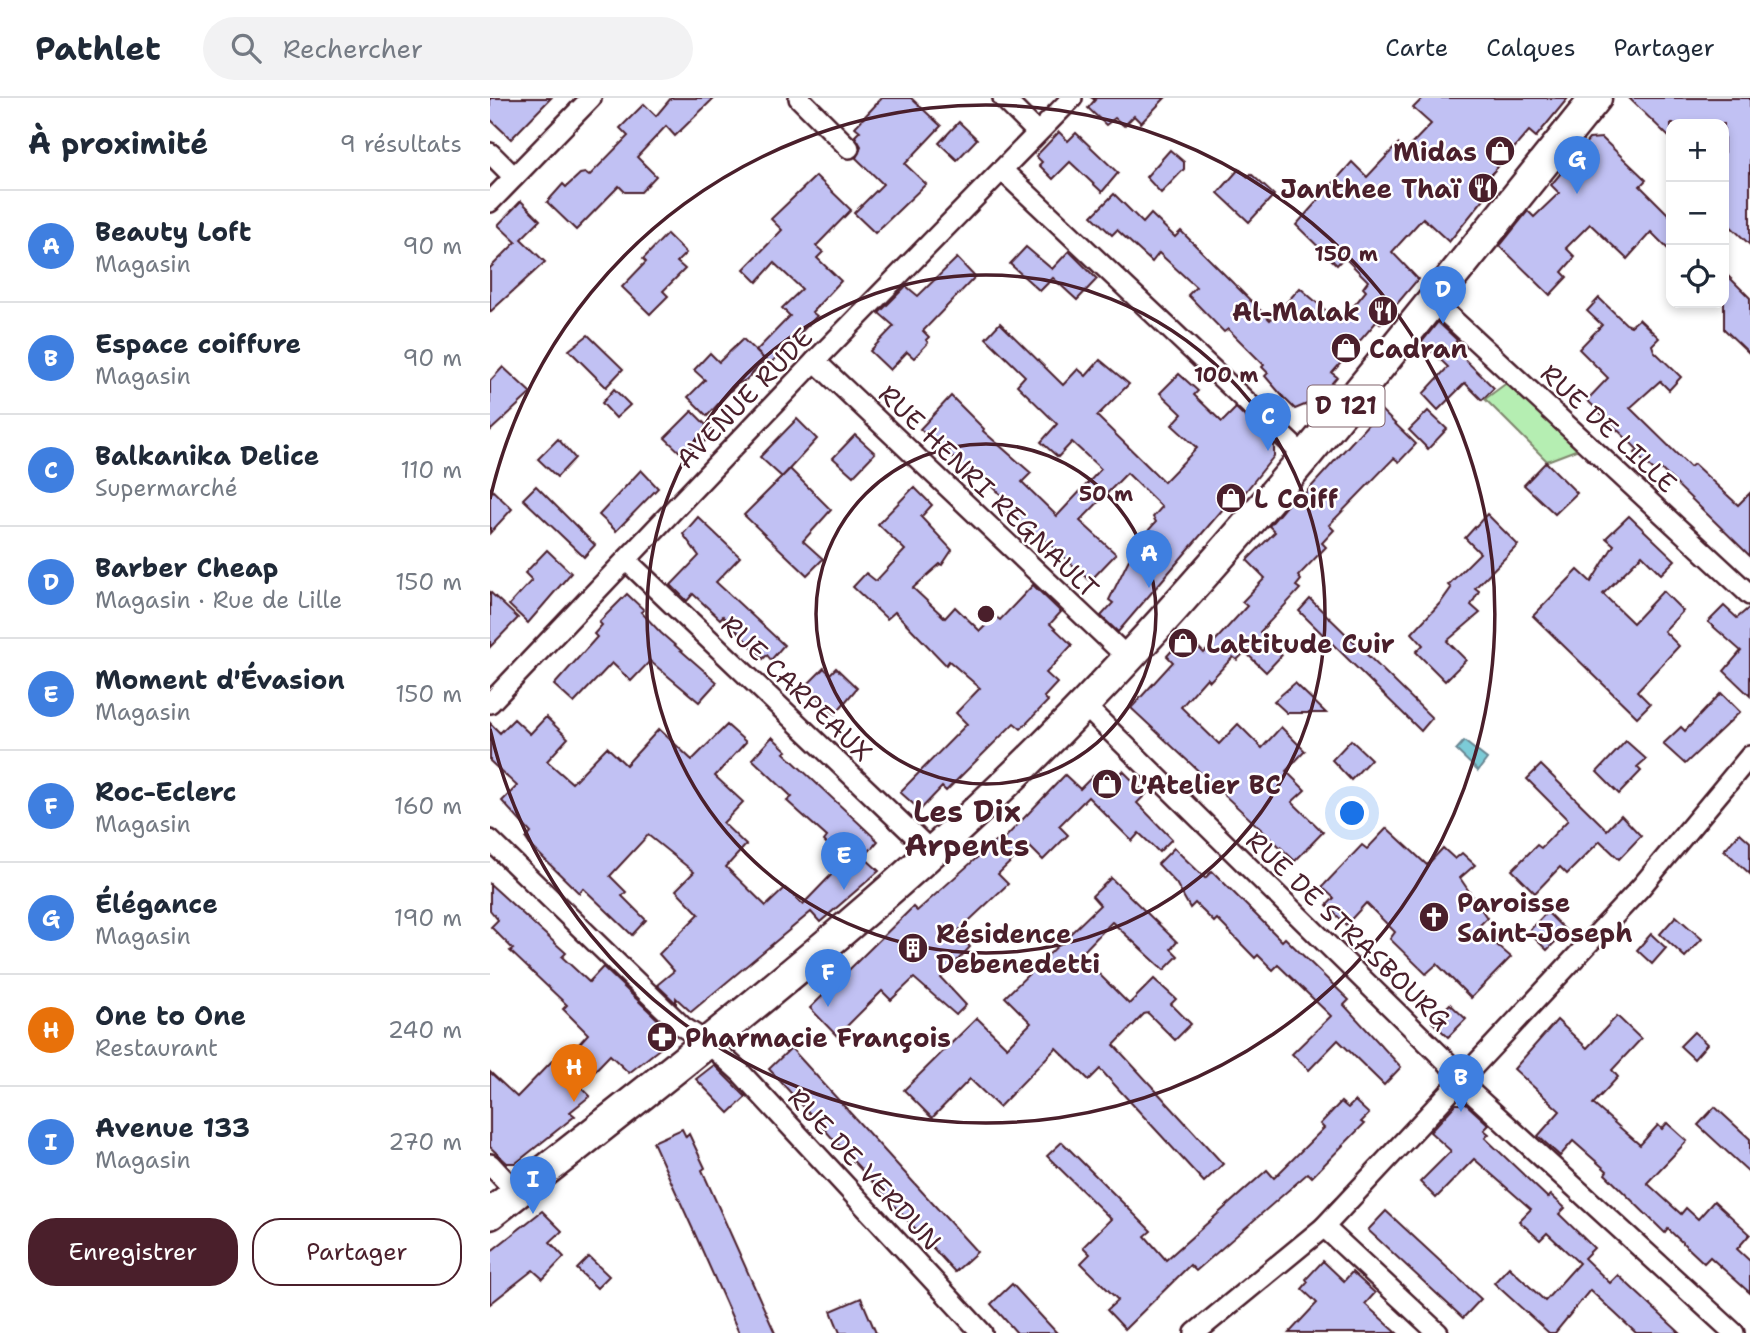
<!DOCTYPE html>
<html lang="fr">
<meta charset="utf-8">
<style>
:root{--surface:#fff;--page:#f2f2f3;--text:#1f2937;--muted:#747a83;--line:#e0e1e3;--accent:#4a1f2b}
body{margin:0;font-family:"Shantell Sans",sans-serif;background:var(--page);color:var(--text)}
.controls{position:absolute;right:21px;top:21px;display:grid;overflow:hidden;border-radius:14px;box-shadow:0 4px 10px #0003}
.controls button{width:63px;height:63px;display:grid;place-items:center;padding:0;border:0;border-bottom:2px solid var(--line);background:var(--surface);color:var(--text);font:35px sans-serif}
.you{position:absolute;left:863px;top:716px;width:24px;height:24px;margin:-18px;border:5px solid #fff;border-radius:50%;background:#1a73e8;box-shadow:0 0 0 10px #1a73e833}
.badge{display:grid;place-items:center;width:46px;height:46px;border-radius:50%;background:var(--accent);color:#fff;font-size:23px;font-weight:700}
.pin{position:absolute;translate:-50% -58px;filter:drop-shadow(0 2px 4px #0008)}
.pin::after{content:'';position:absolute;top:37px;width:24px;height:21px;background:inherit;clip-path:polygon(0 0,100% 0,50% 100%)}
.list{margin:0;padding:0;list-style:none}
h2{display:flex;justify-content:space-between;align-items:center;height:91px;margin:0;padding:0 28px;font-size:30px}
h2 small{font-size:23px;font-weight:400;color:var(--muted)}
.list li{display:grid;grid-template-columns:46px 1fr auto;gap:21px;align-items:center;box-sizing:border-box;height:112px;padding:0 28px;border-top:2px solid var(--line)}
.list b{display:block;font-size:26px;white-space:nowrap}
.list p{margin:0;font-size:23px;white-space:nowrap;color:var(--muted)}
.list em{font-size:23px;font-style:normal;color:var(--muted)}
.actions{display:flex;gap:14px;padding:21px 28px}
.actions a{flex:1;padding:16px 0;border:2px solid var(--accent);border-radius:28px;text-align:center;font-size:24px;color:var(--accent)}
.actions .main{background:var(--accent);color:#fff}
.icon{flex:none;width:38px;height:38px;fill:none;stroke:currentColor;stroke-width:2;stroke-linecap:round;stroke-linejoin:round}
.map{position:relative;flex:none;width:1260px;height:1235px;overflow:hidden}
header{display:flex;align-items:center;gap:42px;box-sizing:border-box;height:98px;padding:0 35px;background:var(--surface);border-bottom:2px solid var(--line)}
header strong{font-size:33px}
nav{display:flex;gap:38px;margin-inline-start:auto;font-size:24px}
.search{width:490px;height:63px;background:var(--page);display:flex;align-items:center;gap:18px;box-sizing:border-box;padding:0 24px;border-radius:38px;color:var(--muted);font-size:26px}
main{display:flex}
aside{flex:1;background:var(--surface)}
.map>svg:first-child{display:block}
</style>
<header>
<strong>Pathlet</strong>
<div class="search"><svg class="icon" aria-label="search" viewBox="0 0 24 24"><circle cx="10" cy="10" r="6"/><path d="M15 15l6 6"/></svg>Rechercher</div>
<nav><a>Carte</a><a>Calques</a><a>Partager</a></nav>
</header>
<main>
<aside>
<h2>À proximité<small>9 résultats</small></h2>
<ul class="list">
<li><span class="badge" style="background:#3f7fe0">A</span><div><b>Beauty Loft</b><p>Magasin</p></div><em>90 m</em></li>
<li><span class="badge" style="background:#3f7fe0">B</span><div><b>Espace coiffure</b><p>Magasin</p></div><em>90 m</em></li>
<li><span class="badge" style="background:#3f7fe0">C</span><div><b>Balkanika Delice</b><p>Supermarché</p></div><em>110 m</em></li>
<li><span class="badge" style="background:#3f7fe0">D</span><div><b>Barber Cheap</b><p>Magasin · Rue de Lille</p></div><em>150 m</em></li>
<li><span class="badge" style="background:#3f7fe0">E</span><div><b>Moment d'Évasion</b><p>Magasin</p></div><em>150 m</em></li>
<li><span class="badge" style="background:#3f7fe0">F</span><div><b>Roc-Eclerc</b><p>Magasin</p></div><em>160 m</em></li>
<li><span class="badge" style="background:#3f7fe0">G</span><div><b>Élégance</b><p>Magasin</p></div><em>190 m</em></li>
<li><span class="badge" style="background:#e8710a">H</span><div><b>One to One</b><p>Restaurant</p></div><em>240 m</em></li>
<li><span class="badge" style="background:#3f7fe0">I</span><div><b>Avenue 133</b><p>Magasin</p></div><em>270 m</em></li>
</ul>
<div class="actions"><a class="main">Enregistrer</a><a>Partager</a></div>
</aside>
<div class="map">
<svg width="1260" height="1235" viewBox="0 0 1260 1235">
<rect width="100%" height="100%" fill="#fff"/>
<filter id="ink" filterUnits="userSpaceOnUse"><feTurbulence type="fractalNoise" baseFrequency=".0143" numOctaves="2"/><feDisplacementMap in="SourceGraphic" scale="14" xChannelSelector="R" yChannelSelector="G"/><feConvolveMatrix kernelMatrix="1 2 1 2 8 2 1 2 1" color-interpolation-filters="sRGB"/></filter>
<g filter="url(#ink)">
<polygon fill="#b5eeb2" stroke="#80866e" stroke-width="2" points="1022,281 1091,350 1057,363 995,301"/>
<polygon fill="#7ccbd7" stroke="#688692" stroke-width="2" points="974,643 997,661 988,673 966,652"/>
<g fill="#c1c1f3" stroke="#4a1f2b" stroke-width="2">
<polygon points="0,0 61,0 21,41 0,21"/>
<polygon points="181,0 224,0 185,38 176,28 147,59 166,78 151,94 135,94 129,88 86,132 57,104 73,86 76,89 90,76 95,75 99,78 138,38 130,30 154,6 166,18"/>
<polygon points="392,0 421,0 451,28 415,66 436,86 385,135 364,115 393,86 366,60 371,48 365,38 370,33 365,29"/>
<polygon points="602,0 675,0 651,25 644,18 634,28 625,20 616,27 598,10 605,2"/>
<polygon points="933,0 1078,0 1046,39 1039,33 998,80 1005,87 959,144 933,120 902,154 928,181 890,226 887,223 842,275 847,279 821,310 817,306 805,311 794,300 775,278 778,275 772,269 774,267 738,231 734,234 698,197 706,189 669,155 662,164 627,132 622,137 602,118 624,96 653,125 661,116 685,139 691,133 780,222 810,190 850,225 876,193 873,190 878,183 854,159 847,167 806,127 862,64 877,79 908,46 915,53 941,26 923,10"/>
<polygon points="1139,0 1260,0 1260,147 1234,122 1234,26 1181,26 1181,41"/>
<polygon points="469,24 487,41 467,62 449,45"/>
<polygon points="569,34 578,43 586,35 628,75 612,94 580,64 563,81 549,67 552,64 546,58"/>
<polygon points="1112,40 1156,82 1150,88 1181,119 1181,154 1161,134 1137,161 1100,126 1076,150 1085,159 1072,174 1077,179 1060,197 1010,148 1038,113 1044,119 1069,95 1061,87 1099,41"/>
<polygon points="680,52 694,64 694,71 671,95 656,79"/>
<polygon points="749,71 758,79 761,76 784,97 759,124 728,95"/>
<polygon points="326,78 361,112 326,148 333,154 327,160 351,183 322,214 327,218 280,266 266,253 300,218 292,210 312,191 284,165 267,184 254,171 292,132 281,121"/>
<polygon points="31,103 50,122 31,141 55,164 0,214 0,170 26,144 8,127"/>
<polygon points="177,136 196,155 187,164 195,171 173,193 178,198 160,216 132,189 156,164 153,161"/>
<polygon points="536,149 562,171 579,153 607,181 587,202 563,180 550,193 520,166"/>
<polygon points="467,160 485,179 433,233 439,239 436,242 438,245 424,260 417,254 400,272 380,253 404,228 389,215 416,188 428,198"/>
<polygon points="1234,174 1260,200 1260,256 1234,231"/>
<polygon points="1109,200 1136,226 1141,228 1149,221 1169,240 1162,247 1164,253 1191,279 1179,292 1170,283 1140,310 1200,369 1204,366 1248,407 1260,395 1260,458 1171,371 1166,375 1145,355 1148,352 1097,302 1118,280 1089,251 1112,227 1097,213"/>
<polygon points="948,224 967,242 962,249 1004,290 992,302 975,285 948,312 933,296 958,269 932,244"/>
<polygon points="510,225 573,287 588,271 596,278 610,262 639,286 607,318 674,384 707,350 682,327 692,316 670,295 689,276 708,293 704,297 732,324 746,310 784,347 784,358 744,408 739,404 628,534 611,518 623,505 619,502 647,445 666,424 663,419 672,409 637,375 590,423 626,456 600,483 550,437 547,441 518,412 522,407 481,368 478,373 430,331 461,298 494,331 493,333 541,375 532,384 567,418 611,371 582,344 568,359 551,344 567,326 527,287 535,278 496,240"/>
<polygon points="98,237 133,271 116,289 79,252"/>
<polygon points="253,241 275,262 256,282 247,286 217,318 198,299 215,282 204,272 220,255 229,264"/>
<polygon points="13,269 41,295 0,333 0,283"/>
<polygon points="124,291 140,307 126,320 112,305"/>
<polygon points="891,312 926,346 909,364 904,360 839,427 844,432 832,445 836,449 808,478 811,482 806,488 810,491 770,534 792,557 776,574 755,554 747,562 743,559 720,583 717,580 691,609 729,646 748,626 772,650 791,629 815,653 796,673 815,692 802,704 833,734 805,763 641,610 683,564 677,558 696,537 714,555 757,508 752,504 775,480 757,462 785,434 779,428 807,395 811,400"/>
<polygon points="202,313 224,335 196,360 175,340"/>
<polygon points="938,313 957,331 938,351 919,332"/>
<polygon points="307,321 327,341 292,379 270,359"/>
<polygon points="365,337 385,355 363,378 343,360"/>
<polygon points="68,341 85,360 67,379 48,361"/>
<polygon points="1056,364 1087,395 1065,416 1034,387"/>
<polygon points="300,371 341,412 313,443 333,461 317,477 254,417"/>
<polygon points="151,372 168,390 126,433 109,417"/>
<polygon points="46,388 105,447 94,459 33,401"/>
<polygon points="424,389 442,407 431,419 462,452 452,467 450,466 423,490 455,520 465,509 490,533 505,518 510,522 543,487 571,514 560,526 582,547 556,575 567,585 554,599 558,603 531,631 524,625 456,693 452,689 430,712 410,694 477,626 466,615 490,590 459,563 456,567 405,514 397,521 363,489 376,475 386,483 415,452 388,426"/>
<polygon points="0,390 22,411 0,435"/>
<polygon points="997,416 1028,447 985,490 989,493 981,507 990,515 957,543 976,562 955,583 926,554 933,547 922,535 951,504 961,490 958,487 990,455 975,440"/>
<polygon points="1139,418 1185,462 1171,476 1152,457 1113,496 1143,525 1173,493 1193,513 1174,533 1189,548 1147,593 1160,606 1147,619 1043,518 1088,472 1101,484 1124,447 1116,440"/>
<polygon points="208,419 250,459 226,484 294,547 281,562 277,557 273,561 233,518 230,521 203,496 197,503 181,487 209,458 193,436"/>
<polygon points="57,452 81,475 38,525 19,507 42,482 35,475"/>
<polygon points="0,494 28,520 0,549"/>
<polygon points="137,496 154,512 151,514 171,535 227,584 209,604 160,563 141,583 122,565 84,605 64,587 107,539 104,536 112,527 109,524"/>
<polygon points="820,501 942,620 931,633 809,513"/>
<polygon points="1234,508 1247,520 1260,509 1260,598 1234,573 1251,553 1218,524"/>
<polygon points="334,570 340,576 346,570 367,590 345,616 316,588"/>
<polygon points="805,585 836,615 797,615 784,603"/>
<polygon points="1231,595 1250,614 1195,666 1173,646 1191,629 1195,633"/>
<polygon points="56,619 78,640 57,663 82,685 117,649 136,667 169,631 202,662 237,627 256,644 225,678 253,704 233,725 256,747 236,769 276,808 295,790 313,806 345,773 345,754 334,743 337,739 297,703 302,699 262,661 282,639 297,653 294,655 388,743 374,759 389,773 330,824 321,814 201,914 186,900 186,905 167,887 184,873 169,856 209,816 186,792 204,774 158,737 120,778 136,794 132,798 156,822 142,837 93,790 89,795 40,747 36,741 41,735 12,703 27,688 0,663 0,625 10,635 24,621 40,636"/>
<polygon points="861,642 881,661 861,682 842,662"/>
<polygon points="1136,643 1156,661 1147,669 1151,673 1129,696 1107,674"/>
<polygon points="1051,667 1117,732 1131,717 1151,738 1129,761 1110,743 1077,776 1070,769 1045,795 1022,772 1047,747 1051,750 1078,722 1037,681"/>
<polygon points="633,673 656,696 647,705 682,741 669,754 649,735 642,743 598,699 569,728 578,737 553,762 538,747 508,776 518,786 467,834 480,849 451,880 476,907 466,917 424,880 401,902 392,893 347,938 320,910 423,809 427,813 509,740 512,743 575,677 590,691 603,678 609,684 614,678 621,685"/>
<polygon points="897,730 937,767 953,750 965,761 972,755 985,767 970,780 997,820 987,830 1021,859 981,900 947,866 936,876 900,841 905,834 876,805 856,827 837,807 844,800 832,789 872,747 877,751"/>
<polygon points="1250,735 1260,744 1260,776 1234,752"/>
<polygon points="684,750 715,780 722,773 792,843 795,840 859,902 854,907 911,969 894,987 848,942 819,972 802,956 841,918 788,867 783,872 768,857 765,860 727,821 724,824 705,805 700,810 686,785 668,766"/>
<polygon points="621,780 687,844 681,851 688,858 674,872 622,824 590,857 639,906 664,881 686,901 681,906 701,926 685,942 658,915 654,916 624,947 733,1066 714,1084 610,971 599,982 566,950 509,1009 480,981 442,1020 414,992 487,920 517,949 541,925 515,899 610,807 602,798"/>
<polygon points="0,786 76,855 72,859 99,884 113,869 183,936 182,941 139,975 120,957 90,988 100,998 80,1014 85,1018 26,1065 17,1065 0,1049 0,974 27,999 63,962 69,968 98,936 73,911 77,907 20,853 23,851 1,829 8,822 0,812"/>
<polygon points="1057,814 1076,833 1057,852 1038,834"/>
<polygon points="1186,818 1212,841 1195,859 1170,836"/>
<polygon points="1161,836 1176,850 1162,866 1147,852"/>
<polygon points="960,906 976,921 958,939 942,924"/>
<polygon points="1127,918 1151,941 1122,972 1128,979 1103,1006 1150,1047 1168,1027 1172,1031 1177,1025 1197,1043 1157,1085 1191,1116 1196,1110 1208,1121 1224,1103 1260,1136 1247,1151 1260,1163 1260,1195 1220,1159 1214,1165 1178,1131 1175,1135 1115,1076 1117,1073 1083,1043 1070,1058 1048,1038 1070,1013 1024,971 1067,922 1097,950"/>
<polygon points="1204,934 1217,946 1204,961 1190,948"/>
<polygon points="301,950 487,1154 465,1174 279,971"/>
<polygon points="224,967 256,999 239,1015 206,981"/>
<polygon points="865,1003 879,1016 871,1024 874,1026 822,1079 818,1075 706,1173 700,1167 635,1231 617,1212 628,1202 591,1165 600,1156 593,1149 621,1121 557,1058 572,1044 661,1133 655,1138 676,1162 777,1072 784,1080 834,1030 830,1026 851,1004 858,1010"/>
<polygon points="966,1006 976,1006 999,1027 994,1032 999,1036 995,1040 1058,1100 1061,1097 1075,1110 1069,1116 1104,1150 1094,1160 1120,1185 1128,1177 1190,1235 1146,1235 1100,1192 1065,1235 1059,1235 1004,1185 1019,1169 1055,1203 1089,1165 1057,1135 1050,1142 1029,1123 1041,1111 984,1061 946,1100 930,1084 961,1053 940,1034"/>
<polygon points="1225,1009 1260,1041 1260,1075 1208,1027"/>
<polygon points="192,1031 196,1039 199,1036 215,1070 212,1072 285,1235 249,1235 205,1136 163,1044"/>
<polygon points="52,1113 72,1133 60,1144 74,1159 53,1181 43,1172 0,1206 0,1154"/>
<polygon points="896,1113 991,1201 973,1220 878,1132"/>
<polygon points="99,1159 119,1178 107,1190 87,1171"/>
<polygon points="833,1163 854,1183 862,1174 885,1195 875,1206 907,1235 799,1235 827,1205 812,1191 818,1184 816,1181"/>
<polygon points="522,1186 553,1220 567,1235 527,1235 501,1206"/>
<polygon points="371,1200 386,1235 350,1235 341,1213"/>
</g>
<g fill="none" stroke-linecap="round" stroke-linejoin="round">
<g stroke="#4a1f2b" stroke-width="24">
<g id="street">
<polyline points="309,0 359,50"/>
<polyline points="513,0 547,34"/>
<polyline points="0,55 24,79"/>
<polyline points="512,72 815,359"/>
<polyline points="0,104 101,0"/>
<polyline points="942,202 1260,497"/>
<polyline points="325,263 638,560"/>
<polyline points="136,462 443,755"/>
<polyline points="0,605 325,263 582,0"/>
<polyline points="594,607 958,965 983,996 1244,1235"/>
<polyline points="0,742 193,929 218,945 251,975 492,1235"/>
<polyline points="0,1066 27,1095"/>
<polyline points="834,1129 948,1235"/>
<polyline points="705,1235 834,1129 1151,789 1260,658"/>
</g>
</g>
<g stroke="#4a1f2b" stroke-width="35">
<path id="primary" d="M0 1116C205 955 414 795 595 606 778 415 940 205 1106 0"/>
</g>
<use href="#street" stroke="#fff" stroke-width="19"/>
<use href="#primary" stroke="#fff" stroke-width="30"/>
</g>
</g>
<g fill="none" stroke="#4a1f2b" stroke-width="3.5">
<circle cx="496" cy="516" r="170"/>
<circle cx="496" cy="516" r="339"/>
<path d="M0 401A509 509 0 1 1 0 631"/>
</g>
<defs>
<g id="shop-disc" transform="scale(1.575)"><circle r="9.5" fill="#4a1f2b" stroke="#fff"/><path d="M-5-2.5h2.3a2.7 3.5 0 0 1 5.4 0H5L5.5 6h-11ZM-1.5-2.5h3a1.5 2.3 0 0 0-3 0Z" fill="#fff"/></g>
<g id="restaurant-disc" transform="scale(1.575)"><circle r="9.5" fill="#4a1f2b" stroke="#fff"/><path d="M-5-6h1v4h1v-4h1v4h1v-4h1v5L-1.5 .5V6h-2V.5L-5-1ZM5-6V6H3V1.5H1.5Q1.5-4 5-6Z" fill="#fff"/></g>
<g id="church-disc" transform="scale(1.575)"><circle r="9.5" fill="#4a1f2b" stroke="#fff"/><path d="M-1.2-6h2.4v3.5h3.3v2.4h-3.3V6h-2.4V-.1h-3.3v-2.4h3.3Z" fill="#fff"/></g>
<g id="building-disc" transform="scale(1.575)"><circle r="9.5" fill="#4a1f2b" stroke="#fff"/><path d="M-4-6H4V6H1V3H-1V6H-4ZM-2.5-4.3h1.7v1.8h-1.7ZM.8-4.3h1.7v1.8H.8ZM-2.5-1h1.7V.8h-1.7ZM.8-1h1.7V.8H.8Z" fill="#fff"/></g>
<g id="pharmacy-disc" transform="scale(1.575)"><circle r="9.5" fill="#4a1f2b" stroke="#fff"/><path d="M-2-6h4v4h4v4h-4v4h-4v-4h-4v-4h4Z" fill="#fff"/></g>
</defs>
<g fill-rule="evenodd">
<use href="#shop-disc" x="1010" y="53"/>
<use href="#restaurant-disc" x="993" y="90"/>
<use href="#restaurant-disc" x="893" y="213"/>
<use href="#shop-disc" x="856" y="250"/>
<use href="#shop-disc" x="741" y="400"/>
<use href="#shop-disc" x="693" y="545"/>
<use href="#shop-disc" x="617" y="686"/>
<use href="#church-disc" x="944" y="819"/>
<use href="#building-disc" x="423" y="850"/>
<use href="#pharmacy-disc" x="172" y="939"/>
</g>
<g text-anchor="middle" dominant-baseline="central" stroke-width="5" stroke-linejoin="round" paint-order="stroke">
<rect fill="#fff" stroke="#80626b" stroke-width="2" x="817.5" y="287.5" width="77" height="41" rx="5"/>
<g font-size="24" font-weight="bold" fill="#4a1f2b">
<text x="856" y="308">D 121</text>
</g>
<g font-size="26" font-weight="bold" fill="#4a1f2b" stroke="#fff" text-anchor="start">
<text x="987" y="53" text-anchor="end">Midas</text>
<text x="970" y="90" text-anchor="end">Janthee Thaï</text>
<text x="870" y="213" text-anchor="end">Al-Malak</text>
<text x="879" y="250">Cadran</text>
<text x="764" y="400">L Coiff</text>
<text x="716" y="545">Lattitude Cuir</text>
<text x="640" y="686">L'Atelier BC</text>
<text x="967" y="804">Paroisse<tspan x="967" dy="30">Saint-Joseph</tspan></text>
<text x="446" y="835">Résidence<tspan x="446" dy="30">Debenedetti</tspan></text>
<text x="195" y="939">Pharmacie François</text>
</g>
<g font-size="26" fill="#4a1f2b" stroke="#fff">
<text transform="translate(254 300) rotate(-46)">AVENUE RUDE</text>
<text transform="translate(1119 330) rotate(43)">RUE DE LILLE</text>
<text transform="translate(499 393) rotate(44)">RUE HENRI REGNAULT</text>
<text transform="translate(307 590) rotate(44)">RUE CARPEAUX</text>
<text transform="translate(859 832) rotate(44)">RUE DE STRASBOURG</text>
<text transform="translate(375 1071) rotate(47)">RUE DE VERDUN</text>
</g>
<g font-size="30" font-weight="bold" fill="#4a1f2b" stroke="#fff">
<text x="477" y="713">Les Dix<tspan x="477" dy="34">Arpents</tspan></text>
</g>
</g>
<circle cx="496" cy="516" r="10" fill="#4a1f2b" stroke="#fff" stroke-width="3.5"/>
<g font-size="21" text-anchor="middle" font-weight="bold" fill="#4a1f2b" stroke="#fff" stroke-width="5" stroke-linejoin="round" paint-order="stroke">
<text x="856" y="163">150 m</text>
<text x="736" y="284">100 m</text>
<text x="616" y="403">50 m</text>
</g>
</svg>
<div class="controls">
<button>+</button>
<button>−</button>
<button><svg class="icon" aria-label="locate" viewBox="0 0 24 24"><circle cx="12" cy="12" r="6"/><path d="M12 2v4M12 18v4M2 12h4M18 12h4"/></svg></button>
</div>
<div class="you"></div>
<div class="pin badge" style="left:659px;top:490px;background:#3f7fe0">A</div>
<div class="pin badge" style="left:971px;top:1014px;background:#3f7fe0">B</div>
<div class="pin badge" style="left:778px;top:353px;background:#3f7fe0">C</div>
<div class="pin badge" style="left:953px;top:226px;background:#3f7fe0">D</div>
<div class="pin badge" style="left:354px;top:792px;background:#3f7fe0">E</div>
<div class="pin badge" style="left:338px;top:909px;background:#3f7fe0">F</div>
<div class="pin badge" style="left:1087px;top:96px;background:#3f7fe0">G</div>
<div class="pin badge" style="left:84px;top:1004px;background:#e8710a">H</div>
<div class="pin badge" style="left:43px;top:1116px;background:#3f7fe0">I</div>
</div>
</main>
